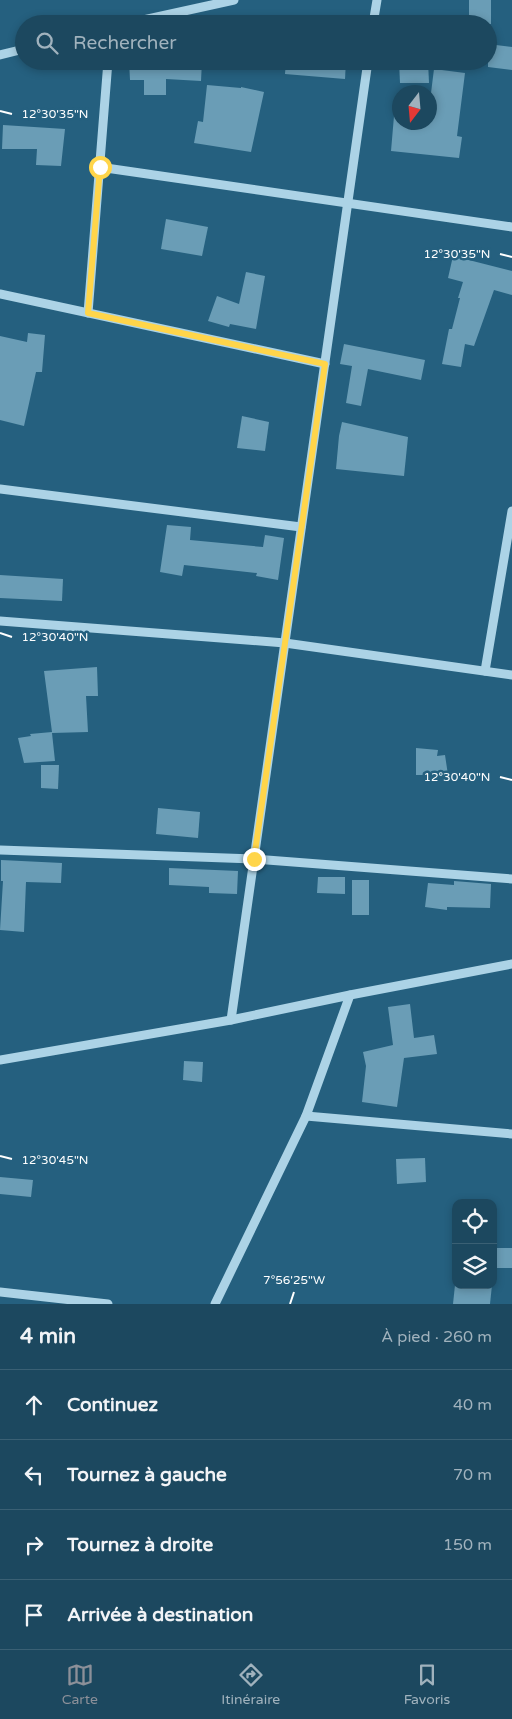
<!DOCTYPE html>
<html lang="fr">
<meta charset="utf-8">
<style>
:root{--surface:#1c485f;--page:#254f65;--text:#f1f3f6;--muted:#a0b2bd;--line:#3a6074;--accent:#8c9099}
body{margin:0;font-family:"Varela Round",sans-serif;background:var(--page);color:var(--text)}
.controls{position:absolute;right:15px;bottom:15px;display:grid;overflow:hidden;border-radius:10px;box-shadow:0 2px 8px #0003}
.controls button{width:45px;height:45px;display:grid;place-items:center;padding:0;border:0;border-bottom:1px solid var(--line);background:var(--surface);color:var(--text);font:25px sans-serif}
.compass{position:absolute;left:392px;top:85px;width:45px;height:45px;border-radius:50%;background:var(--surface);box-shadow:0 2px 8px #0003;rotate:196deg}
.stop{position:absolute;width:15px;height:15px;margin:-11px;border:4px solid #ffd54a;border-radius:50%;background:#fff}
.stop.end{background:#ffd54a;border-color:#fff;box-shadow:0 1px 5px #0008}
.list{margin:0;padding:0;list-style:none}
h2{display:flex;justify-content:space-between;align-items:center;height:65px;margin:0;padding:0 20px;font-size:21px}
h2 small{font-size:16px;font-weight:400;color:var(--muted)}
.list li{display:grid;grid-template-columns:32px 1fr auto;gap:15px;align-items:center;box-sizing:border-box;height:70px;padding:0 20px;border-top:1px solid var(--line)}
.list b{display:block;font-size:19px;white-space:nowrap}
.list em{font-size:16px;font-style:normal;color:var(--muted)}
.icon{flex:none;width:28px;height:28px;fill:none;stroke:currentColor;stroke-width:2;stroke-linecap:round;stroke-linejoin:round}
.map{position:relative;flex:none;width:512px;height:1304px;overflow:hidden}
.search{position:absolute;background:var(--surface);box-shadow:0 2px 8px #0003;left:15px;right:15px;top:15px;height:55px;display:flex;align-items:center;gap:12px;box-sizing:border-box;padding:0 18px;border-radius:28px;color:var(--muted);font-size:19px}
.sheet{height:345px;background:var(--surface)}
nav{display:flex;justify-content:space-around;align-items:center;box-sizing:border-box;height:70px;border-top:1px solid var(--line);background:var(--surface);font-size:14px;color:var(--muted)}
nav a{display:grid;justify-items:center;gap:2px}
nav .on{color:var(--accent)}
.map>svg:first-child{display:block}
</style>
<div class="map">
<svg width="512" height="1304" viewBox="0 0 512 1304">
<rect width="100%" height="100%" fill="#25607f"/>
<g fill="#6a9db6">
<rect x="469" y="0" width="22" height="24"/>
<polygon points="488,44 512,47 512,70 488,67"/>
<polygon points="129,61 202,61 201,81 166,79 166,95 144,95 144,80 130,80"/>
<polygon points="286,61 346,61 345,79 285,74"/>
<polygon points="399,61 428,61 429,83 400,83"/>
<polygon points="434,69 465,73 457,136 462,137 459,158 391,151 394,116 400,116 400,122 430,122 430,101"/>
<polygon points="207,85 241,88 241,87 264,92 251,152 194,143 198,121 203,122"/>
<polygon points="3,125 65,129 61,166 36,165 37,149 2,149"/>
<polygon points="166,219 208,227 202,256 161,249"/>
<polygon points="453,256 512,271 512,295 494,290 474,346 465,344 461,367 442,364 449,329 452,329 460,298 458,298 463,282 448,278"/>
<polygon points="246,272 265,276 256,329 230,324 229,327 208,321 217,296 239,304"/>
<polygon points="28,333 45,335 42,372 36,372 24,426 0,420 0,336 27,342"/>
<polygon points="344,344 425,360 421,380 368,369 361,406 346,403 352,366 340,364"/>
<polygon points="242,416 269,422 265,451 237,448"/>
<polygon points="342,422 408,437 404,476 336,469 339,436"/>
<polygon points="167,525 191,527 190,540 263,547 265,535 284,538 278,580 256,576 257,573 184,565 182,576 160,572"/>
<polygon points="0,575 63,579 62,601 0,598"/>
<polygon points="97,667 98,696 86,696 88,732 52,733 55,761 24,763 18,738 31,736 30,734 52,732 44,671"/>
<polygon points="416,748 438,750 437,756 445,755 448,775 416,775"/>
<polygon points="41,765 59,765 58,789 41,788"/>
<polygon points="158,808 200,812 198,838 156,834"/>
<polygon points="1,860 62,863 61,883 26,882 24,932 0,930 3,881 1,881"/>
<polygon points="169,868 238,871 237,894 209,893 209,887 169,885"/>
<polygon points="318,877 345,877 345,894 317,893"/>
<rect x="352" y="880" width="17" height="35"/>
<polygon points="454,881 491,884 490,908 447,907 447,910 425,907 428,883 454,885"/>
<polygon points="410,1004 414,1038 434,1035 437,1054 404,1058 397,1107 362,1102 366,1066 363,1052 393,1045 388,1007"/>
<polygon points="184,1061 203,1062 202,1082 183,1080"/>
<polygon points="425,1158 426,1182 397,1184 396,1159"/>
<polygon points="0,1177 33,1180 31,1197 0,1194"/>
<rect x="493" y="1248" width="19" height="20"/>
<polygon points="455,1285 492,1285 490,1304 453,1304"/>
</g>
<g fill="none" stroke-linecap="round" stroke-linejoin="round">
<g stroke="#acd3e6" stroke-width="9">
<polyline points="125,24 234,0"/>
<polyline points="373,24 377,0"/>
<polyline points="0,55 24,49"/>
<polyline points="99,167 512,227"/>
<polyline points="0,294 325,364"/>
<polyline points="88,313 108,61"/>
<polyline points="0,489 301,527"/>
<polyline points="0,621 285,643 512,675"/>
<polyline points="485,671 512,511"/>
<polyline points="0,850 254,859 512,879"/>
<polyline points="231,1020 368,61"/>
<polyline points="0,1060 231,1020 350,995 512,964"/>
<polyline points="306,1116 512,1134"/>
<polyline points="0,1292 108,1304"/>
<polyline points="215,1304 306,1116 350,995"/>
</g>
</g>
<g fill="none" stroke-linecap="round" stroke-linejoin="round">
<polyline stroke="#ffd54a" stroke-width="6" points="100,167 88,313 325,364 254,859"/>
</g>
<path fill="none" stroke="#fff" stroke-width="2" d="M0 111 12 114M500 254 512 257M0 633 12 637M500 777 512 780M0 1156 12 1159M290 1304 294 1292"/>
<g font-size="12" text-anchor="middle" fill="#fff" stroke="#25607f" stroke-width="5" stroke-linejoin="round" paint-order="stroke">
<text x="55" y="118">12°30'35"N</text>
<text x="457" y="258">12°30'35"N</text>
<text x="55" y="641">12°30'40"N</text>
<text x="457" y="781">12°30'40"N</text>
<text x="55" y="1164">12°30'45"N</text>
<text x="294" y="1284">7°56'25"W</text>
</g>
</svg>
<div class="controls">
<button><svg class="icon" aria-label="locate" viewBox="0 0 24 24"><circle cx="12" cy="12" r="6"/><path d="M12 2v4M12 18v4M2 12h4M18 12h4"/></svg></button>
<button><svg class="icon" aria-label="layers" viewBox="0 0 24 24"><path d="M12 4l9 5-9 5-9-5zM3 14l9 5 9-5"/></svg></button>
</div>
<svg class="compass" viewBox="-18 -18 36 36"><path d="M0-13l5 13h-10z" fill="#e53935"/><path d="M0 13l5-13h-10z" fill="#a0b2bd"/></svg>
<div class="stop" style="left:100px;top:167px"></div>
<div class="stop end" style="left:254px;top:859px"></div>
<div class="search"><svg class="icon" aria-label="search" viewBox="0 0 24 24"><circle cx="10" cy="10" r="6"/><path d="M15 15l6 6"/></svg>Rechercher</div>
</div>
<section class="sheet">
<h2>4 min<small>À pied · 260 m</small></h2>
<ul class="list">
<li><svg class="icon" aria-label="ahead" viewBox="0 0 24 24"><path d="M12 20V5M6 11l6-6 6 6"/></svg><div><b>Continuez</b></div><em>40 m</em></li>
<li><svg class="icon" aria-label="left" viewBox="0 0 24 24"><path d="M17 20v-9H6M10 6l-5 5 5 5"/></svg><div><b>Tournez à gauche</b></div><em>70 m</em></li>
<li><svg class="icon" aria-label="right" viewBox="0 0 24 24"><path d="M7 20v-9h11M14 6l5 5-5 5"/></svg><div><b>Tournez à droite</b></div><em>150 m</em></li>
<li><svg class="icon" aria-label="arrive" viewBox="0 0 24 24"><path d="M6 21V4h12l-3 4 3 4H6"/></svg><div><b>Arrivée à destination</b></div></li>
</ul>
</section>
<nav>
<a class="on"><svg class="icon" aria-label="map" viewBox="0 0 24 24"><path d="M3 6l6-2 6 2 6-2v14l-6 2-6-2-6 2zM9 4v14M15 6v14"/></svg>Carte</a>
<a><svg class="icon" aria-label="directions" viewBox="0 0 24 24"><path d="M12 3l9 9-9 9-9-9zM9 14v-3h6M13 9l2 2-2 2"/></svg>Itinéraire</a>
<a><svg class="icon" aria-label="saved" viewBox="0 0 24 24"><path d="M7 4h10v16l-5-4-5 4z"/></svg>Favoris</a>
</nav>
